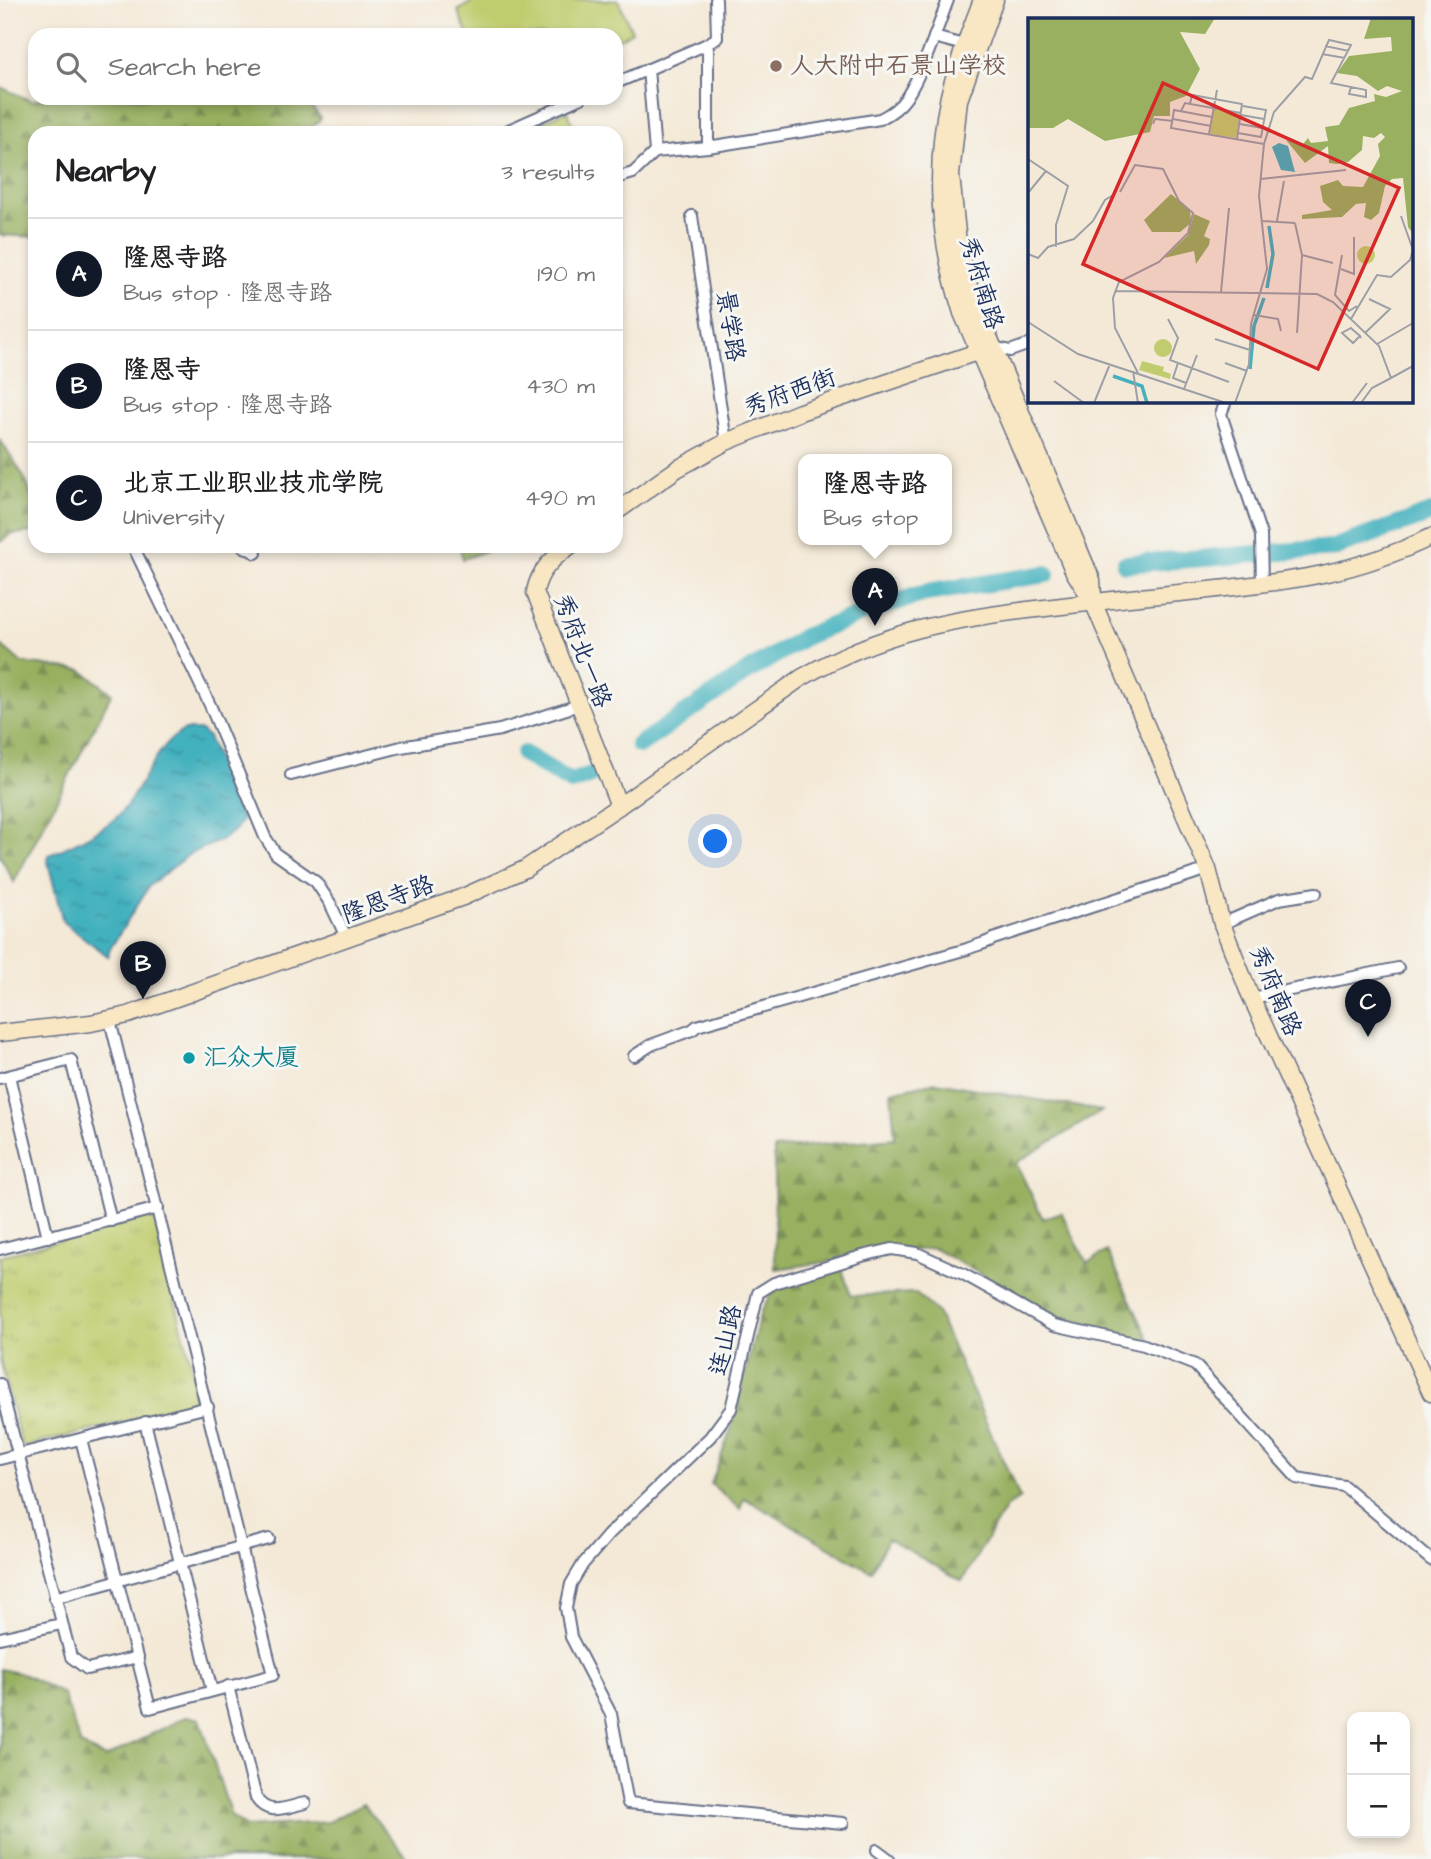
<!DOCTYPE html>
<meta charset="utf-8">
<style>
:root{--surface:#fff;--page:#f6f6f6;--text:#202124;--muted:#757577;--line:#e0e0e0;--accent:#111827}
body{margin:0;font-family:"Architects Daughter","LXGW WenKai TC",sans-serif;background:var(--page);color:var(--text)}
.controls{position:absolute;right:21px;bottom:21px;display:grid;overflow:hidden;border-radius:14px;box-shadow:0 4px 10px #0003}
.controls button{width:63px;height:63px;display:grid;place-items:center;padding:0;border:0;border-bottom:2px solid var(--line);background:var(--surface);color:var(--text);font:35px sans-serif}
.you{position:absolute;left:716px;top:842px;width:24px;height:24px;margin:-18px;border:5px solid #fff;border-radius:50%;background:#1a73e8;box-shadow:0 0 0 10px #1a73e833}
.badge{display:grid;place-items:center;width:46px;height:46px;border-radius:50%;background:var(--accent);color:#fff;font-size:23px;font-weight:700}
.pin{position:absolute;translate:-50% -58px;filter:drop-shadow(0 2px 4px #0008)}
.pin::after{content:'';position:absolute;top:37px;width:24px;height:21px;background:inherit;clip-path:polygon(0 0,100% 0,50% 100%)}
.popup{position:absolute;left:798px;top:454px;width:154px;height:91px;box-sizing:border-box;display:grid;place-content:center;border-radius:14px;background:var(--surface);filter:drop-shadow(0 2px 5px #0005);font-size:23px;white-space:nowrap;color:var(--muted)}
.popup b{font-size:26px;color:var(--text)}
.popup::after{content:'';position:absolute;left:50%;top:100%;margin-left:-14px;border:14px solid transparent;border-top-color:var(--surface)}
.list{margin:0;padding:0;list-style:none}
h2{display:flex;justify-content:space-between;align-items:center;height:91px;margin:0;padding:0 28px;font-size:30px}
h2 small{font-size:23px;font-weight:400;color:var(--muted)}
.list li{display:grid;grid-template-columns:46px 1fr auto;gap:21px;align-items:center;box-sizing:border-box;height:112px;padding:0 28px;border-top:2px solid var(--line)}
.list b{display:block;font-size:26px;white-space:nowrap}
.list p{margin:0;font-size:23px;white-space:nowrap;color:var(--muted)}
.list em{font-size:23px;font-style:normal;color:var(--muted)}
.icon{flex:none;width:38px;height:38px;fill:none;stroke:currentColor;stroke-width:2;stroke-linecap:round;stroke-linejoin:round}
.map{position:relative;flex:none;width:1431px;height:1859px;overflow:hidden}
.search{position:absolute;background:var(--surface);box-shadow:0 4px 10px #0003;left:28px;top:28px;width:595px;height:77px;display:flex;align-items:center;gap:18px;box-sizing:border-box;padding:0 24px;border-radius:21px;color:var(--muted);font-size:26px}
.panel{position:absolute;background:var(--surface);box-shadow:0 4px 10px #0003;left:28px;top:126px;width:595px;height:427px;border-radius:21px}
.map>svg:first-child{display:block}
</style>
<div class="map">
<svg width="1431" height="1859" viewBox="0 0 1431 1859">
<defs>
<pattern id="forest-firs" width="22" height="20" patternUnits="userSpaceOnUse" patternTransform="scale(1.75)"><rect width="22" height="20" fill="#98b060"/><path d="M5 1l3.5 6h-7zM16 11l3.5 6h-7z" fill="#7b9052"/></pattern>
<pattern id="park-tufts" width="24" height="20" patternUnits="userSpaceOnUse" patternTransform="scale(1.75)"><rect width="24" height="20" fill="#c0cc6d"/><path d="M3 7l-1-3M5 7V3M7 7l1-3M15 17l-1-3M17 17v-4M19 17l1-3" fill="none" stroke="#a4b061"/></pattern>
<pattern id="water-ripples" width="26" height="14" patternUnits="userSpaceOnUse" patternTransform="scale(1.75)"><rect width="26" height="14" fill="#43b1be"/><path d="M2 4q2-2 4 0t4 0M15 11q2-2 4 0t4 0" fill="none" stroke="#37909e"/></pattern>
</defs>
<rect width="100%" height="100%" fill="#f6f6f2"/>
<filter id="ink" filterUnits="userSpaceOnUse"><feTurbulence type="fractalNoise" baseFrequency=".0143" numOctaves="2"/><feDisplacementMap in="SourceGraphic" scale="14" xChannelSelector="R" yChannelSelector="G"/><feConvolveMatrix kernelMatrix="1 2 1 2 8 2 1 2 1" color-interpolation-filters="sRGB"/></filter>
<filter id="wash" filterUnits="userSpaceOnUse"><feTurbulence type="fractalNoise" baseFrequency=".00686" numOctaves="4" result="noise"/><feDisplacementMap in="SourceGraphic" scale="28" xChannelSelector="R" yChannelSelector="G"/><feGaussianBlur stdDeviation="1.57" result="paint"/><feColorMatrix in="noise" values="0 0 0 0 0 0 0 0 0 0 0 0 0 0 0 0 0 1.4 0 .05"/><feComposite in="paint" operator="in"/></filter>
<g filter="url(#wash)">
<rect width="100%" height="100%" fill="#f4e9d7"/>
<g fill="#c0cc6d" stroke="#6e7e66" stroke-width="2">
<polygon points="475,0 618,0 632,31 616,41 616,35 468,35 458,11"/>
<polygon points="567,111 573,125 554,133 547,133 542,122"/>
</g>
<g fill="url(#forest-firs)" stroke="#5a705f" stroke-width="2">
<polygon points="0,87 32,101 44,98 304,98 321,118 307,133 35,133 35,237 0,235"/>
<path d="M0 440C24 475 35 488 35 532L12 534 0 542Z"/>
<polygon points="459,546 491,546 492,549 463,559"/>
<polygon points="0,644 22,663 81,670 112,693 14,882 0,856"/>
<polygon points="936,1082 1102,1111 1016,1163 1043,1219 1061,1212 1087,1263 1107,1251 1150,1342 1058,1316 933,1248 775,1269 774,1149 895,1138 891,1092"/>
<polygon points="842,1269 851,1296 915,1293 937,1312 1020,1498 1006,1507 962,1581 888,1539 871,1571 744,1498 740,1509 711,1484 730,1432 761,1311 774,1289"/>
<polygon points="0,1669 23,1674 63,1694 81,1745 105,1758 187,1716 200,1719 231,1816 247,1827 328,1822 363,1804 408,1859 0,1859"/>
</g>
<polygon fill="url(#park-tufts)" stroke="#6e7e66" stroke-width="2" points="154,1216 201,1404 22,1447 0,1359 0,1256"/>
<path fill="url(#water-ripples)" stroke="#2f708e" stroke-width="2" d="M185 730H200L208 737 243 819 235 830 222 840 191 853 149 886 110 949 108 956 63 922 48 862 49 855C70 846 100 832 117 817 141 794 154 744 185 730Z"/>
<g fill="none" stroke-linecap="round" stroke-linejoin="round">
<g stroke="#43b1be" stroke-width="18">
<polyline points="1125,564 1333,548 1431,513"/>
<polyline points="639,745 747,672 806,636 870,610 926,593 1046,574"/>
<polyline points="524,754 571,782 591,775"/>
</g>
</g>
</g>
<g filter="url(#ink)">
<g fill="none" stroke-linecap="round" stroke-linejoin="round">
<g stroke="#677088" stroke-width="14">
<g id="street">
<polyline points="934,37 971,47"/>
<polyline points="705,45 717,38 716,0"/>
<polyline points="648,69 655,152"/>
<polyline points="616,83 705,45 708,49 708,147"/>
<polyline points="502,133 581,98"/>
<path d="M616 178 633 173 655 152 708 147 880 119C890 114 899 108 906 98 922 74 937 29 948 0"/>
<polyline points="692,216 726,442"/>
<polyline points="994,347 1010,351 1030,344"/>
<polyline points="1226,401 1221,414 1261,535 1262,584"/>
<polyline points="133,546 210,705 265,837 276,854 316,882 330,903 347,939"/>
<polyline points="243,546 256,553"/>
<polyline points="291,775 401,747 500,730 579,705"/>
<polyline points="1222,924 1279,899 1316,893"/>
<polyline points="1252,998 1398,968"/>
<path d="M634 1056 651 1045 692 1030 697 1026 967 949C976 945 985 944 993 939L1208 869"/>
<polyline points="9,1076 48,1237"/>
<polyline points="0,1078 71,1060 111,1221"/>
<polyline points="0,1249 158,1208"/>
<polyline points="0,1384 71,1657 87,1669 138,1657"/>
<polyline points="145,1422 212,1691"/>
<polyline points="81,1439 150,1708 273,1675 110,1020"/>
<polyline points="0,1459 208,1407"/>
<polyline points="54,1598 269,1539"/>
<polyline points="0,1638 61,1624"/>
<path d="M228 1686 256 1798C268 1817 286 1807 305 1803"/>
<polyline points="843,1823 628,1803 611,1714 571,1637 566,1608 571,1584 583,1564 609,1534 710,1437 731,1409 758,1293 774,1283 862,1256 892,1249 917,1253 963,1274 1054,1325 1144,1345 1195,1365 1297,1478 1344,1486 1431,1560"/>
<polyline points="877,1850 889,1859"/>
</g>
</g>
<g stroke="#677088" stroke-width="19">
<g id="secondary">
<path d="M982 0C970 31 957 63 949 96 933 171 939 241 962 313L1074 572 1093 602 1208 869 1222 924 1248 990 1431 1393"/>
<polyline points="995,0 959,100 951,175 959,252 973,299 1092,580 1093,596"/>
<polyline points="616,512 677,469 726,442 800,412 986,349"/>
<path d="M570 546C553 558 539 570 535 592L619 806"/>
<path d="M0 1033 91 1023 128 1015 463 897 525 869 619 806 801 678C881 631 955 618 1045 608 1100 601 1155 595 1209 590 1292 581 1355 574 1431 537"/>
</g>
</g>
<use href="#street" stroke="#fff" stroke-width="10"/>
<use href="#secondary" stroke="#f9e7c3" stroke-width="16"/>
</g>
</g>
<circle fill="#8d6e63" stroke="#f6f6f2" stroke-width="2.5" cx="776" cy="66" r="7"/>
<circle fill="#0f9aa8" stroke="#f6f6f2" stroke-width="2.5" cx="189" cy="1058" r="7"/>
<g text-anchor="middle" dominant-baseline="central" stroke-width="6" stroke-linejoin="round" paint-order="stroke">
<g font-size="24" fill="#785e54" stroke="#f6f6f2" text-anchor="start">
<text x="790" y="66">人大附中石景山学校</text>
</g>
<g font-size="24" fill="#1b2f5e" stroke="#f6f6f2">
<text transform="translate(981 283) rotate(73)">秀府南路</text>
<text transform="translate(730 326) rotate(81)">景学路</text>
<text transform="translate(790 393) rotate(-20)">秀府西街</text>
<text transform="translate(582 651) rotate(69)">秀府北一路</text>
<text transform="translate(388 900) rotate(-20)">隆恩寺路</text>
<text transform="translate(1275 991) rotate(67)">秀府南路</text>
<text transform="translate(726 1340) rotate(-77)">连山路</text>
</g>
<g font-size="24" fill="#0d838f" stroke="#f6f6f2" text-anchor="start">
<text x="203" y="1058">汇众大厦</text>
</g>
</g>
<g transform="translate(1028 18)">
<rect width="385" height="385" fill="#f4e9d7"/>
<path d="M329 237a9 9 0 1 1 18 0a9 9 0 1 1-18 0ZM126 330a9 9 0 1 1 18 0a9 9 0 1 1-18 0ZM114 343 136 349 135 353 143 356 142 361 111 352Z" fill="#c0cc6d"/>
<path d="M187 0 177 16 152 14 172 51 158 78 142 84V98H126L122 114 77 123 40 101 25 110H0V1ZM343 0H385V216L380 209 375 160 364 161 357 168 351 195 343 202 336 199 338 185 328 186 314 199 274 201V197L304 192 295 184 292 168 310 162 315 168 335 169 352 138 350 126 357 119 353 115 346 120 335 118 334 132 320 144 309 146 301 145 300 128 277 145 258 122 275 126 280 120 283 125 300 123 297 109 311 107 321 90 347 83 346 76 358 79 374 73 359 68 350 73 329 58 309 55 321 38 364 33 363 19 336 21ZM143 176 162 192 163 205 152 214H124L116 202ZM166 196 182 203 176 218 182 221 181 227 168 246 166 233 136 240 160 217Z" fill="#98b060"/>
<path d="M186 91 212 95 208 120 182 116Z" fill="#c0cc6d"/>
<path d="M251 125 260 128 267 154 253 152 244 129Z" fill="#43b1be"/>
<path fill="none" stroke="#43b1be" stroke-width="3.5" d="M239 270 245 236 241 208M222 351 226 308 236 280M85 358 114 368 119 385"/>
<path fill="none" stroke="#9d9fa7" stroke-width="2" d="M297 28 321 33M294 36 317 40M162 86 164 77 214 86 209 121M153 93 157 85 213 95M213 97 236 101M184 99 146 92 143 110 236 126M145 101 183 108M125 106 127 101 145 103M212 106 234 110M210 115 233 119 238 92 215 88M181 116 189 72M0 141 40 168 28 207V229M233 161 318 152M92 174 107 147 135 151 151 183 165 195 160 215 131 244 91 264 85 280 87 310 110 355M0 175 18 153M234 203 267 205M249 203 256 163M267 205 274 237 269 315M0 236 10 240 20 229 46 221 65 203 77 182 87 176M274 237 305 245M314 237 307 277 321 293 329 288M313 251 326 256V219M88 273 289 276 305 284 351 328 363 360 385 348M193 274 201 190M226 297 250 301 253 313M140 301 150 320 142 342 201 364M323 301 349 257 363 259 382 242 385 232 373 198M0 304 50 336 198 385M337 315 362 291 341 281M332 318 325 325 314 315 323 310 325 312 332 318 333 320M187 321 222 332M349 326 385 305M150 345 145 360 158 365M197 345 219 353M105 353 110 385M26 363 56 385M156 371 169 337M66 385 82 346M207 385 221 346 223 306 239 251 231 178 236 126 246 94 277 59 284 61 301 22 323 27 303 65 338 72V79L321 76 323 69M324 385 339 365M333 385 344 370 363 360"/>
<path fill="#d62828" fill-opacity="0.15" stroke="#d62828" stroke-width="3.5" d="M135 65 371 170 290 351 55 246Z"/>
<rect width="385" height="385" fill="none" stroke="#1b2f5e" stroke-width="3.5"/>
</g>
</svg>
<div class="controls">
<button>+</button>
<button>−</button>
</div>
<div class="you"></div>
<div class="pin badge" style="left:875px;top:626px">A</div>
<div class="popup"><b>隆恩寺路</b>Bus stop</div>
<div class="pin badge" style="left:143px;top:999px">B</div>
<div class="pin badge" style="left:1368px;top:1037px">C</div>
<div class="search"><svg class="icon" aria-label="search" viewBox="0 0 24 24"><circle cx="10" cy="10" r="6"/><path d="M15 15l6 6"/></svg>Search here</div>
<section class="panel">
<h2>Nearby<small>3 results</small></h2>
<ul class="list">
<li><span class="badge">A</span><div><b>隆恩寺路</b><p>Bus stop · 隆恩寺路</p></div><em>190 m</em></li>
<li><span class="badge">B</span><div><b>隆恩寺</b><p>Bus stop · 隆恩寺路</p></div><em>430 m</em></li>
<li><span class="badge">C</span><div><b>北京工业职业技术学院</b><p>University</p></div><em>490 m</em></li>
</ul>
</section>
</div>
